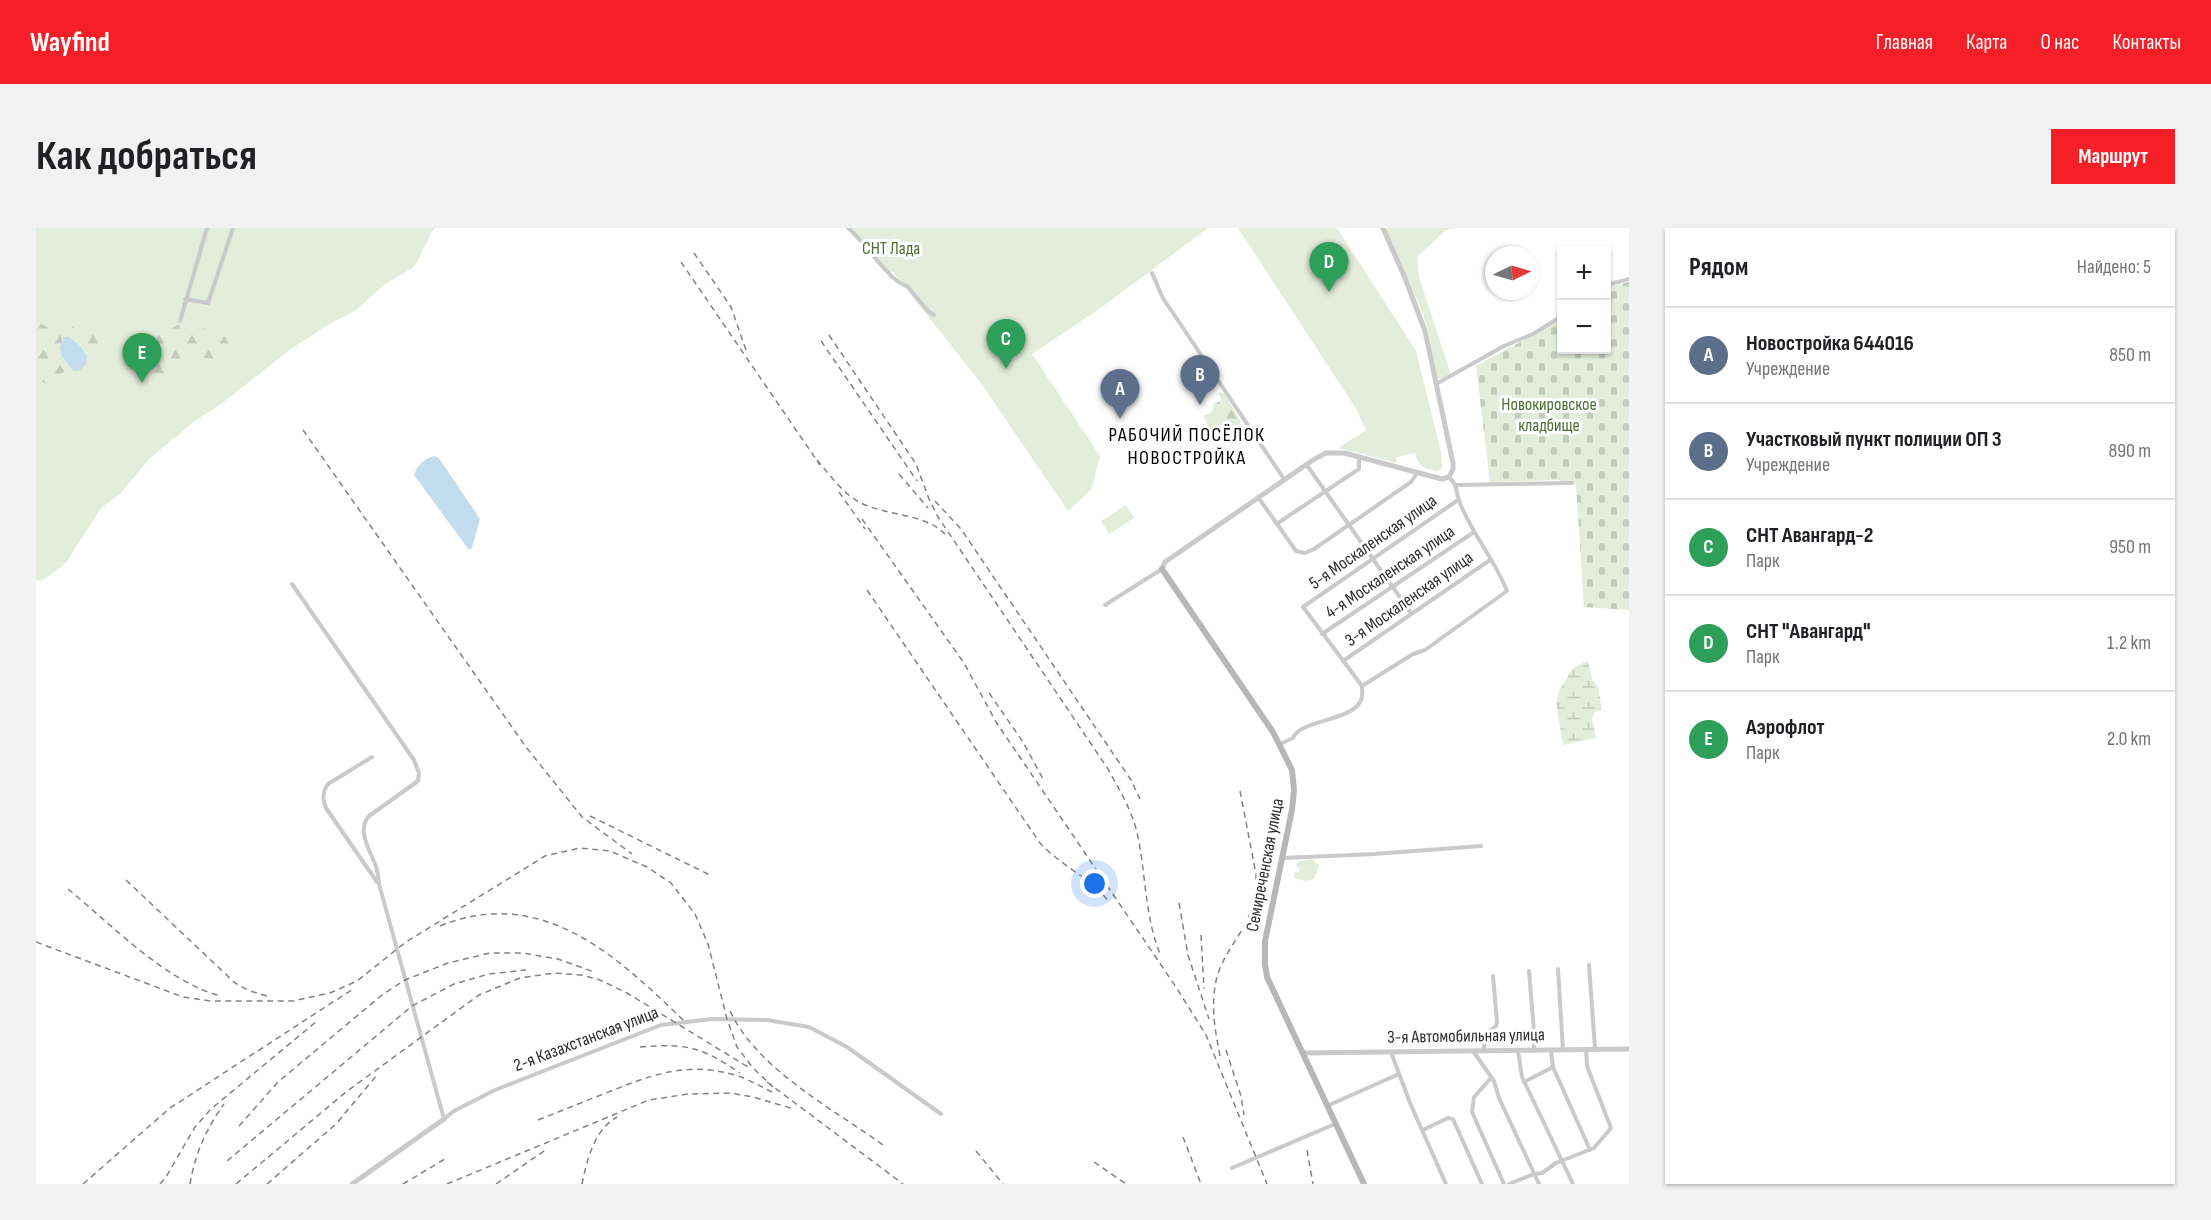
<!DOCTYPE html>
<html lang="ru">
<meta charset="utf-8">
<style>
:root{--surface:#fff;--page:#f2f2f2;--text:#202124;--muted:#757577;--line:#e0e0e0;--accent:#f61e27}
body{margin:0;font-family:"Sofia Sans Condensed",sans-serif;background:var(--page);color:var(--text)}
.controls{position:absolute;right:18px;top:18px;display:grid;overflow:hidden;border-radius:0px;box-shadow:0 2px 4px #0004}
.controls button{width:54px;height:54px;display:grid;place-items:center;padding:0;border:0;border-bottom:2px solid var(--line);background:var(--surface);color:var(--text);font:30px sans-serif}
.compass{position:absolute;left:1449px;top:18px;width:54px;height:54px;border-radius:50%;background:var(--surface);box-shadow:0 2px 4px #0004;rotate:85deg}
.you{position:absolute;left:1059px;top:656px;width:21px;height:21px;margin:-15px;border:4px solid #fff;border-radius:50%;background:#1a73e8;box-shadow:0 0 0 9px #1a73e833}
.badge{display:grid;place-items:center;width:39px;height:39px;border-radius:50%;background:var(--accent);color:#fff;font-size:20px;font-weight:700}
.pin{position:absolute;translate:-50% -50px;filter:drop-shadow(0 2px 3px #0008)}
.pin::after{content:'';position:absolute;top:32px;width:21px;height:18px;background:inherit;clip-path:polygon(0 0,100% 0,50% 100%)}
.list{margin:0;padding:0;list-style:none}
h2{display:flex;justify-content:space-between;align-items:center;height:78px;margin:0;padding:0 24px;font-size:26px}
h2 small{font-size:20px;font-weight:400;color:var(--muted)}
.list li{display:grid;grid-template-columns:39px 1fr auto;gap:18px;align-items:center;box-sizing:border-box;height:96px;padding:0 24px;border-top:2px solid var(--line)}
.list b{display:block;font-size:22px;white-space:nowrap}
.list p{margin:0;font-size:20px;white-space:nowrap;color:var(--muted)}
.list em{font-size:20px;font-style:normal;color:var(--muted)}
.map{position:relative;flex:none;width:1593px;height:956px;overflow:hidden;border-radius:0px}
header{display:flex;align-items:center;gap:36px;box-sizing:border-box;height:84px;padding:0 30px;background:var(--accent);color:#fff}
header strong{font-size:28px}
nav{display:flex;gap:33px;margin-inline-start:auto;font-size:21px}
.intro{display:flex;align-items:center;justify-content:space-between;box-sizing:border-box;height:144px;padding:0 36px}
h1{margin:0;font-size:42px}
.button{padding:15px 27px;border-radius:0px;background:var(--accent);color:#fff;font-size:21px;font-weight:700}
main{display:flex;gap:36px;padding:0 36px}
aside{flex:1;background:var(--surface);border-radius:0px;box-shadow:0 2px 4px #0004}
.map>svg:first-child{display:block}
</style>
<header>
<strong>Wayfind</strong>
<nav><a>Главная</a><a>Карта</a><a>О нас</a><a>Контакты</a></nav>
</header>
<div class="intro"><h1>Как добраться</h1><a class="button">Маршрут</a></div>
<main>
<div class="map">
<svg width="1593" height="956" viewBox="0 0 1593 956">
<defs>
<pattern id="forest-firs" width="22" height="20" patternUnits="userSpaceOnUse" patternTransform="scale(1.5)"><rect width="22" height="20" fill="#e3edd9"/><path d="M5 1l3.5 6h-7zM16 11l3.5 6h-7z" fill="#c3ccbb"/></pattern>
<pattern id="wetland-marsh" width="20" height="14" patternUnits="userSpaceOnUse" patternTransform="scale(1.5)"><rect width="20" height="14" fill="#e3edd9"/><path d="M1 5h8M5 5V1M11 12h8M15 12V8" fill="none" stroke="#c3ccbb"/></pattern>
<pattern id="cemetery-stones" width="16" height="16" patternUnits="userSpaceOnUse" patternTransform="scale(1.5)"><rect width="16" height="16" fill="#e3edd9"/><path d="M2 7V4a2 2 0 0 1 4 0v3zM10 15v-3a2 2 0 0 1 4 0v3z" fill="#c3ccbb"/></pattern>
</defs>
<rect width="100%" height="100%" fill="#fff"/>
<g fill="#e3edd9">
<polygon points="0,0 398,0 380,36 375,41 349,56 319,83 295,95 255,121 185,176 159,193 113,231 84,266 65,280 30,335 6,353 0,352"/>
<polygon points="810,0 1172,0 1066,79 996,126 1064,228 1055,262 1032,283 945,155 856,43 852,46"/>
<path d="M1202 0H1301L1380 123 1405 224 1406 240 1402 243C1387 240 1383 239 1379 225L1360 229 1361 235 1302 220 1330 202 1319 179Z"/>
<polygon points="1350,0 1417,0 1410,2 1381,29 1383,49 1414,144 1411,148 1404,151 1400,149 1393,107 1387,86"/>
<polygon points="1090,277 1098,290 1073,306 1065,293"/>
<polygon points="1276,631 1283,637 1278,651 1270,653 1258,650 1259,644 1263,645 1264,640 1260,639 1262,634"/>
</g>
<g fill="url(#forest-firs)">
<path d="M0 93 15 101 30 97 38 99 25 107C28 117 22 124 31 133V142L24 147 17 148 10 156 5 153V149L15 142 16 138 13 132 5 133 0 128Z"/>
<polygon points="146,95 168,99 171,102 189,109 199,129 199,134 195,136 170,130 158,130 151,137 151,144 142,148 116,144 96,144 95,142 99,137 110,137 110,126 116,122 113,117 116,106 128,104"/>
<polygon points="64,98 69,98 70,104 74,109 72,124 67,126 59,120 48,125 39,112 41,102 47,100 54,108"/>
<path d="M1184 164 1189 166 1205 194C1199 201 1189 209 1179 210L1175 215 1173 213 1171 194 1167 188 1176 184 1178 176 1186 172 1182 165Z"/>
</g>
<polygon fill="url(#wetland-marsh)" points="1548,434 1552,434 1556,451 1562,459 1566,482 1559,484 1556,491 1560,510 1527,517 1520,475 1523,463 1536,441"/>
<polygon fill="url(#cemetery-stones)" points="1593,54 1593,382 1548,379 1540,256 1525,257 1524,252 1454,254 1440,138 1525,92 1526,122 1570,122 1571,59"/>
<g fill="#c3dcee">
<path d="M28 109H33L43 117 51 128 50 136 44 142 38 143C32 139 32 133 26 129L24 120Z"/>
<path d="M398 228 403 230 444 291 436 320 433 322 378 247C381 237 388 231 398 228Z"/>
</g>
<g fill="none" stroke-linecap="round" stroke-linejoin="round">
<g stroke="#cacaca" stroke-width="4">
<path d="M812 0C829 13 853 54 871 58L892 83 898 87"/>
<path d="M1116 45C1122 57 1125 70 1133 79L1248 251"/>
<polyline points="1570,57 1593,51"/>
<polyline points="149,71 172,75 197,0"/>
<polyline points="144,93 171,0"/>
<polyline points="1400,156 1468,118 1497,106 1526,88"/>
<polyline points="1270,236 1375,385"/>
<polyline points="1420,257 1536,255"/>
<polyline points="1222,269 1260,323 1269,325 1278,321 1375,254 1381,245"/>
<polyline points="1242,295 1323,241 1323,229"/>
<path d="M256 356 378 532 383 545 382 553 333 588C319 604 337 626 341 642 342 647 343 652 343 656L408 891 418 883 459 862 625 797 676 791 731 792 773 799 811 819 905 886"/>
<polyline points="1069,377 1126,341"/>
<polyline points="1286,406 1438,304"/>
<polyline points="1307,433 1454,332"/>
<path d="M1326 458 1377 426 1389 422 1471 363C1459 332 1436 306 1424 275 1419 264 1423 259 1413 249"/>
<polyline points="1326,458 1267,379 1422,272"/>
<path d="M1244 516 1257 510C1263 492 1317 493 1325 472 1327 468 1326 463 1326 458"/>
<path d="M336 529 292 556C287 563 286 572 290 580L341 654"/>
<polyline points="1247,630 1338,626 1445,618"/>
<polyline points="1553,737 1559,821"/>
<polyline points="1522,741 1527,822"/>
<polyline points="1493,743 1498,804 1498,822"/>
<polyline points="1448,822 1448,807 1460,798 1461,794 1457,748"/>
<polyline points="1515,822 1517,839 1554,922"/>
<polyline points="1437,823 1458,853 1463,870 1503,956"/>
<polyline points="1482,823 1486,849 1537,956"/>
<polyline points="1355,824 1374,875 1410,956"/>
<polyline points="1455,850 1438,869 1436,884 1468,956"/>
<polyline points="1488,854 1517,839"/>
<polyline points="1291,878 1363,846"/>
<polyline points="1387,902 1412,890 1417,891 1446,956"/>
<polyline points="1196,940 1299,896"/>
<polyline points="1473,956 1498,946 1506,945 1520,935 1558,920 1575,900 1551,838 1550,821"/>
</g>
<g stroke="#cacaca" stroke-width="5">
<polyline points="1126,341 1129,334 1277,232 1290,225 1308,225 1406,251 1413,249 1417,241 1417,235 1389,103 1369,50 1347,0"/>
<polyline points="1267,825 1593,821"/>
<polyline points="316,956 408,891"/>
</g>
<polyline stroke="#b7b7b7" stroke-width="6" points="1126,341 1237,504 1256,542 1258,562 1256,582 1229,713 1229,736 1231,749 1328,956"/>
<g stroke="#828282" stroke-width="1.5" stroke-dasharray="6 4.5" stroke-linecap="butt">
<polyline points="658,25 695,79 710,122"/>
<polyline points="645,34 784,237"/>
<path d="M793 107 880 236 893 271 902 289 1072 541C1084 563 1097 584 1102 609 1110 648 1109 691 1125 728"/>
<polyline points="785,113 881,253"/>
<polyline points="267,202 490,519 546,589 596,626"/>
<path d="M781 232C794 247 807 266 825 275 851 288 888 285 909 306"/>
<polyline points="863,246 892,280"/>
<polyline points="803,264 829,301"/>
<polyline points="899,273 925,301 1095,552 1104,571"/>
<polyline points="826,291 928,435 960,494 1140,759 1170,807 1231,956"/>
<path d="M831 362 1004 615C1025 638 1055 650 1074 675"/>
<polyline points="953,465 987,514 1007,551"/>
<polyline points="1204,563 1220,646 1220,658"/>
<polyline points="554,588 676,648"/>
<polyline points="90,652 199,755 214,763 234,769"/>
<path d="M32 661C76 697 130 754 185 768"/>
<polyline points="1143,675 1152,727 1173,791"/>
<path d="M404 698C505 657 580 727 647 792"/>
<polyline points="1165,707 1168,761"/>
<polyline points="0,714 147,769 175,773 257,773 294,765 321,753 370,714 509,628 544,620 574,623 611,639 635,655 659,686 672,716 691,791 701,819 717,840 737,859"/>
<path d="M694 783C722 842 796 880 847 917"/>
<path d="M604 819C650 815 666 819 704 845"/>
<polyline points="1190,822 1205,868 1208,887"/>
<path d="M1184 828C1179 802 1174 776 1181 749 1186 731 1197 717 1207 700 1219 679 1226 654 1230 630"/>
<polyline points="731,854 867,956"/>
<path d="M502 892C525 883 547 874 570 865 615 847 650 833 699 847 712 851 724 858 736 864"/>
<polyline points="203,898 242,854 346,767 369,752 412,735 454,725 487,725 522,731 558,744"/>
<polyline points="1147,909 1165,956"/>
<polyline points="1271,922 1277,956"/>
<polyline points="940,923 967,956"/>
<polyline points="191,933 376,778 418,756 453,746 490,742"/>
<polyline points="1058,934 1090,956"/>
<polyline points="47,956 134,880 317,761"/>
<polyline points="124,956 130,949 159,899 175,881 281,793"/>
<path d="M154 956C159 926 170 901 188 876"/>
<polyline points="200,956 310,864 443,767 484,750 518,745 545,747 564,752 591,765 712,839"/>
<polyline points="231,956 300,896 341,847"/>
<polyline points="367,956 409,931"/>
<polyline points="411,956 613,872 652,866 695,865 717,869 758,881"/>
<polyline points="460,956 511,921"/>
<path d="M546 956C551 932 558 902 581 889"/>
</g>
</g>
<g text-anchor="middle" dominant-baseline="central" stroke-width="6" stroke-linejoin="round" paint-order="stroke">
<g font-size="18" fill="#4e6d37" stroke="#fff">
<text x="855" y="20">СНТ Лада</text>
<text x="1513" y="176">Новокировское<tspan x="1513" dy="21">кладбище</tspan></text>
</g>
<g font-size="18" fill="#2d2d2d" stroke="#fff">
<text transform="translate(1337 314) rotate(-35)">5-я Москаленская улица</text>
<text transform="translate(1354 344) rotate(-34)">4-я Москаленская улица</text>
<text transform="translate(1373 371) rotate(-35)">3-я Москаленская улица</text>
<text transform="translate(1229 637) rotate(-79)">Семиреченская улица</text>
<text transform="translate(1430 808) rotate(-1)">3-я Автомобильная улица</text>
<text transform="translate(550 811) rotate(-21)">2-я Казахстанская улица</text>
</g>
<g font-size="20" letter-spacing="1.5" fill="#000" stroke="#fff">
<text x="1151" y="207">РАБОЧИЙ ПОСЁЛОК<tspan x="1151" dy="23">НОВОСТРОЙКА</tspan></text>
</g>
</g>
</svg>
<div class="controls">
<button>+</button>
<button>−</button>
</div>
<svg class="compass" viewBox="-18 -18 36 36"><path d="M0-13l5 13h-10z" fill="#e53935"/><path d="M0 13l5-13h-10z" fill="#757577"/></svg>
<div class="you"></div>
<div class="pin badge" style="left:1084px;top:191px;background:#5c6f8a">A</div>
<div class="pin badge" style="left:1164px;top:177px;background:#5c6f8a">B</div>
<div class="pin badge" style="left:970px;top:141px;background:#2e9e5b">C</div>
<div class="pin badge" style="left:1293px;top:64px;background:#2e9e5b">D</div>
<div class="pin badge" style="left:106px;top:155px;background:#2e9e5b">E</div>
</div>
<aside>
<h2>Рядом<small>Найдено: 5</small></h2>
<ul class="list">
<li><span class="badge" style="background:#5c6f8a">A</span><div><b>Новостройка 644016</b><p>Учреждение</p></div><em>850 m</em></li>
<li><span class="badge" style="background:#5c6f8a">B</span><div><b>Участковый пункт полиции ОП 3</b><p>Учреждение</p></div><em>890 m</em></li>
<li><span class="badge" style="background:#2e9e5b">C</span><div><b>СНТ Авангард-2</b><p>Парк</p></div><em>950 m</em></li>
<li><span class="badge" style="background:#2e9e5b">D</span><div><b>СНТ &quot;Авангард&quot;</b><p>Парк</p></div><em>1.2 km</em></li>
<li><span class="badge" style="background:#2e9e5b">E</span><div><b>Аэрофлот</b><p>Парк</p></div><em>2.0 km</em></li>
</ul>
</aside>
</main>
